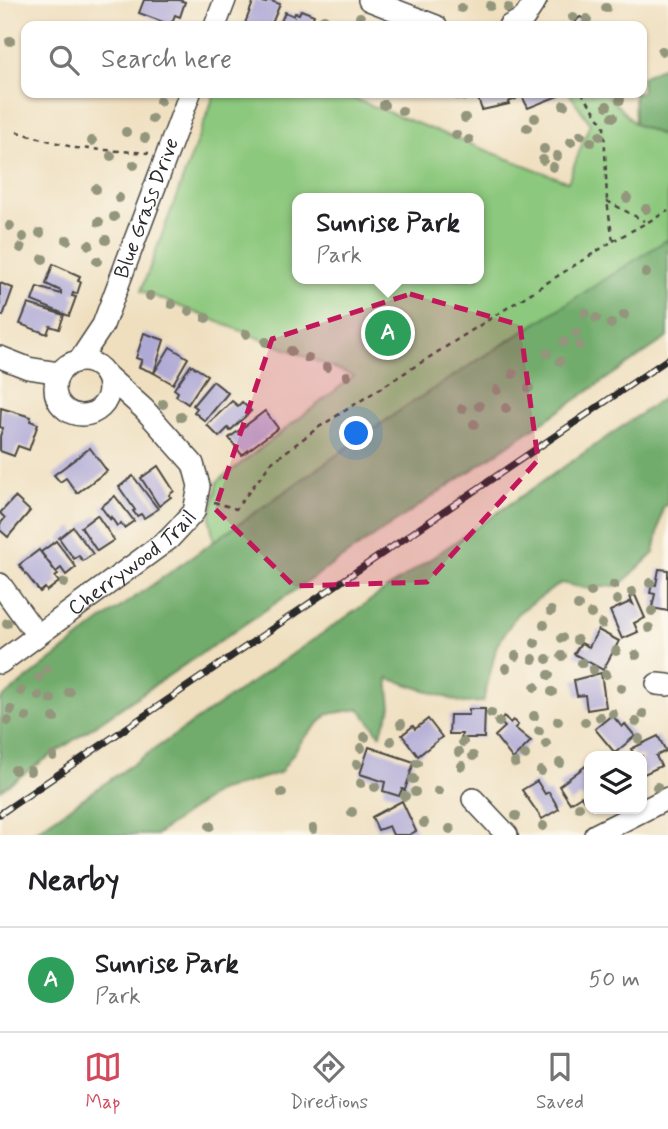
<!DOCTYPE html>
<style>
:root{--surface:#fff;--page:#f6f6f6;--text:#202124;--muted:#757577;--line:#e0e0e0;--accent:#d1495b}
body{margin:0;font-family:Mynerve,sans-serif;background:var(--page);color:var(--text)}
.controls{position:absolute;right:21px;bottom:21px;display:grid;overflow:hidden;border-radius:14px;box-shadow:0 2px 5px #0004}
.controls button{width:63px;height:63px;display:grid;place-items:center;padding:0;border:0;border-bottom:2px solid var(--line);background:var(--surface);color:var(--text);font:35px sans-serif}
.you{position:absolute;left:357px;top:434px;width:24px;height:24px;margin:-18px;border:5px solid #fff;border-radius:50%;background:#1a73e8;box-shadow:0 0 0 10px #1a73e833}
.badge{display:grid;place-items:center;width:46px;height:46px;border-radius:50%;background:var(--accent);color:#fff;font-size:23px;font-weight:700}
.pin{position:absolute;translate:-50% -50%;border:4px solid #fff;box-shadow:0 2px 7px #0006}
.popup{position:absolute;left:292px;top:193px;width:192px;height:91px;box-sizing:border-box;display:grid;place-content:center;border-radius:14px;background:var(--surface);filter:drop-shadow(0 2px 5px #0005);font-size:23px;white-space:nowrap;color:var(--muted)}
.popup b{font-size:26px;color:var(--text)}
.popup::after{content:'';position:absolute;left:50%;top:100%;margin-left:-14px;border:14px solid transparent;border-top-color:var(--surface)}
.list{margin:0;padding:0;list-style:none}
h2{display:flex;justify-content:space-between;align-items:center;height:91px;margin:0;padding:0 28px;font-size:30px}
h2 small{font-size:23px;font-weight:400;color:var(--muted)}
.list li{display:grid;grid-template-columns:46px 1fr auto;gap:21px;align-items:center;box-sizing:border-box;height:105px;padding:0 28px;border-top:2px solid var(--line)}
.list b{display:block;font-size:26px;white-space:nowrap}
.list p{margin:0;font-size:23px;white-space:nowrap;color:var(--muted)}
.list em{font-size:23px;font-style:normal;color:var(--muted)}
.icon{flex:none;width:38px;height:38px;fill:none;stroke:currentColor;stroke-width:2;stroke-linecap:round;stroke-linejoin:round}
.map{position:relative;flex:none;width:668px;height:835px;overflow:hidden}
.search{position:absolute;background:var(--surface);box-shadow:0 2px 5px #0004;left:21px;right:21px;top:21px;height:77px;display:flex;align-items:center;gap:18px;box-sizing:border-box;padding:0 24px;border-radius:14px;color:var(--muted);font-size:26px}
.sheet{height:196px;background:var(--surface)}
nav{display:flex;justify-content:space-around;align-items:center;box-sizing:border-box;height:98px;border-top:2px solid var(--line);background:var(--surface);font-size:19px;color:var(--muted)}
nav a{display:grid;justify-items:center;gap:4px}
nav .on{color:var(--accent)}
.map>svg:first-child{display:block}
</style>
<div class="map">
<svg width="668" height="835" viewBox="0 0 668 835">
<rect width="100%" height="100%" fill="#fbf7ec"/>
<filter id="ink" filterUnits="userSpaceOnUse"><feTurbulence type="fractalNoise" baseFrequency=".0143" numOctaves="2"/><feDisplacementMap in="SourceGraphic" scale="14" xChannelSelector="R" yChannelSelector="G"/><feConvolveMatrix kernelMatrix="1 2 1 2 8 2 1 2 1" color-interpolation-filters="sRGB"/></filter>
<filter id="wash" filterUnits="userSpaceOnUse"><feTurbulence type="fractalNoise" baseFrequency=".00686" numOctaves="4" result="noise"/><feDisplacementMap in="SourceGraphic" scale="28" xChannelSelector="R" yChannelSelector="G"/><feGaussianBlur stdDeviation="1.57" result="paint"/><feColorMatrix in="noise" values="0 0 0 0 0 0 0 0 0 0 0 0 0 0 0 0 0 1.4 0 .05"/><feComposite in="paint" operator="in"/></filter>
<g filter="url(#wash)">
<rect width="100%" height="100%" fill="#efdfbf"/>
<path fill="#8cc87d" stroke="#5c7a54" stroke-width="2" fill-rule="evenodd" d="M215 93H339L568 182 590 123 569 93H605L635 124 668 138V241L214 542 210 519 218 481 354 376 141 291ZM297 198H479V279H297Z"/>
<g fill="#71ac6c" stroke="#4e6c4c" stroke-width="2">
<polygon points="668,64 668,138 635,124 634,93 642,93 642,77"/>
<polygon points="668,239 668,337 0,790 0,700 101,621 405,407"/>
<polygon points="668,395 668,504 663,507 654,553 620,585 589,589 561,583 518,613 497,645 483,702 463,703 388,678 391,708 380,735 360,709 328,714 303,739 280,773 218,791 156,835 30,835"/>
</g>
<g id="blocks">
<g fill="#afa9d6">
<polygon points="144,0 179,0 185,2 180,17 175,15 171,25 139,13"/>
<polygon points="254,0 266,3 268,0 280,4 271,26 244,26"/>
<polygon points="301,10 314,15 310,26 279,26 285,12 294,16 295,13 299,14"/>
<polygon points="580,17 585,19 592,26 576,26 576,21"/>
<polygon points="328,20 343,26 315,26 316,23 327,24"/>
<polygon points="440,93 465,93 464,100 440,95"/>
<polygon points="476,93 514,93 516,99 508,102 509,104 482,110"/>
<polygon points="519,93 557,93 558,96 528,108 522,96 520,97"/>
<polygon points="53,264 80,276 78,281 81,282 77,294 73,293 72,296 76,297 69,316 32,301 37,287 61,294 61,291 46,284"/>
<polygon points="0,283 13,288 3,316 0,315"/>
<polygon points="28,304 64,315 59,329 50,326 47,334 20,324"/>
<polygon points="144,333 164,340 154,373 139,367 142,360 136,358"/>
<polygon points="170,347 188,358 173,384 154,373"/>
<polygon points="191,365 207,375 188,404 176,396 178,392 174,389"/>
<polygon points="213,381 228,393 205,421 194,412 197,408 193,405"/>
<polygon points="232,401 238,406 242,402 251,411 230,431 228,428 219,437 207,425"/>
<polygon points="1,408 31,417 30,421 38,424 29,450 18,446 14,456 0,451 0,436 3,428 0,427"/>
<polygon points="265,411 278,428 242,455 229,438"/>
<polygon points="90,448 107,471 77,493 66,478 60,482 54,475"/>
<polygon points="158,466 174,491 169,495 171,497 159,506 141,478"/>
<polygon points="133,476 158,509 144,518 141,514 137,516 133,511 135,510 119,487"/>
<polygon points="115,496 134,521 124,528 121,523 117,526 111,517 110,519 101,507"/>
<polygon points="15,497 30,511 8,537 0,530 0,524 5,518 0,513"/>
<polygon points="97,515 114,540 97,551 81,527"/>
<polygon points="73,527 93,554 83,561 79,556 74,559 59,538"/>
<polygon points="56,541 76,567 66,575 61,568 56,572 41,552"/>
<polygon points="39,550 58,575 55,577 59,582 47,591 45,588 40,592 19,565"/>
<polygon points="659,569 668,570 668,611 652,608 655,594 650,593 652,584 656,585"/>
<polygon points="635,595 645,618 634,623 638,632 622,639 610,611 630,602 633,604 630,597"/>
<polygon points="598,630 619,641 603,670 574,654 581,643 589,647"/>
<polygon points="601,673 606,707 587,710 585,695 577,696 574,680"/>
<polygon points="469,709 485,709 484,738 461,738 462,734 449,734 450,715 469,715"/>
<polygon points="612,715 622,727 625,724 635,736 615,753 595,729"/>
<polygon points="504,716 510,723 513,720 518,725 515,728 531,741 513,759 495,736 505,727 499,721"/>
<polygon points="428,719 442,737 418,756 402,735 413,726 415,729"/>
<polygon points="658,736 666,751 656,756 661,766 642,775 642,756 635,756 631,749"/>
<polygon points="369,747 414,762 405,790 402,789 399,796 383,791 385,782 360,774"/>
<polygon points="587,765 589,768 589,795 583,799 581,796 570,803 559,786"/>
<polygon points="537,781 545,794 549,792 559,809 542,819 522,790"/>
<polygon points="402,801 416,831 409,835 393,835 389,826 378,830 372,817"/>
</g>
</g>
</g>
<g filter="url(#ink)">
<use href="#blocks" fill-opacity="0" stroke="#484641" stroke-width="2"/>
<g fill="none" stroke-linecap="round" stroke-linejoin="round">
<g stroke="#484641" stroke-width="24">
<g id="minor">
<polyline points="369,0 436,26"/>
<polyline points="215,26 225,0"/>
<polyline points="509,26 524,18 536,0"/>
<polyline points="0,357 28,368 59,373"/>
<path id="s1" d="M79 361 103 325 190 93"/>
<circle cx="82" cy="388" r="27"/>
<polyline points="0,584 37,635"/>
<path id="s2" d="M0 663 169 539 194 512 199 486 193 464 144 409 105 374"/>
<polyline points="657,684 668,685"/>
<polyline points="473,799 507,835"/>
<polyline points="595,835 668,798"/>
</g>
</g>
<g stroke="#484641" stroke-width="2.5" stroke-dasharray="5 5" stroke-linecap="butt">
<polyline points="17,132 76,148 149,153"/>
<polyline points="607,201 644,221"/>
<polyline points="613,241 668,211"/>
<polyline points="214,502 236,509 271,463 316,429 613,241 607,201 604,125 582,93"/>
</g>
<use href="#minor" stroke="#fff" stroke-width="21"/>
<g stroke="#2b2b2b" stroke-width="7">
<polyline id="rail" points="0,814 668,359"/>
</g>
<use href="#rail" stroke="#fbf7ec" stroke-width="4.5" stroke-dasharray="13" stroke-linecap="butt"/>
</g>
<g fill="#93967b">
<circle cx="490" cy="6" r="5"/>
<circle cx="461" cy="8" r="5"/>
<circle cx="508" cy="8" r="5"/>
<circle cx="606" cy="8" r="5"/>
<circle cx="360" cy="17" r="5"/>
<circle cx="573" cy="17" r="5"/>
<circle cx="324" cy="19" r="5"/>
<circle cx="587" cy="19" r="5"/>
<circle cx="10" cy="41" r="5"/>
<circle cx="662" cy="51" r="5"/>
<circle cx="620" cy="100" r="5"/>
<circle cx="160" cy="101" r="5"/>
<circle cx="384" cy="105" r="5"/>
<circle cx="564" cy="105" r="5"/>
<circle cx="607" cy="106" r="5"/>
<circle cx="402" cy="111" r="5"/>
<circle cx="613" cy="117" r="5"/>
<circle cx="465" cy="118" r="5"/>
<circle cx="535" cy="118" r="5"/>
<circle cx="152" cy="119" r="5"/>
<circle cx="527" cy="128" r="5"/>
<circle cx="126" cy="132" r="5"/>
<circle cx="456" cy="135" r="5"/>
<circle cx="581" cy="135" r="5"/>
<circle cx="600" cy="136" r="5"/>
<circle cx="145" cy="138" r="5"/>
<circle cx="469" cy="140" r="5"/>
<circle cx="92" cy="141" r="5"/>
<circle cx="571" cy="142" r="5"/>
<circle cx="591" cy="142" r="5"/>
<circle cx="544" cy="149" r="5"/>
<circle cx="111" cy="156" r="5"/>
<circle cx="557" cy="156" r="5"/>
<circle cx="543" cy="160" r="5"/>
<circle cx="134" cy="165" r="5"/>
<circle cx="553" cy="167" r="5"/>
<circle cx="96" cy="189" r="5"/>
<circle cx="119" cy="198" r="5"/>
<circle cx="627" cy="198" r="5"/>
<circle cx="646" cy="209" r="5"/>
<circle cx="114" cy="217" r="5"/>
<circle cx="99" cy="222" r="5"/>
<circle cx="10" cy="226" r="5"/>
<circle cx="40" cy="233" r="5"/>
<circle cx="23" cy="237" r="5"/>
<circle cx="67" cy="240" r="5"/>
<circle cx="106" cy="240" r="5"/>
<circle cx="89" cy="245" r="5"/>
<circle cx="21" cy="248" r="5"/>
<circle cx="43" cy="259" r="5"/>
<circle cx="97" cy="261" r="5"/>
<circle cx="646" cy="273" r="5"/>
<circle cx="150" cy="296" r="5"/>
<circle cx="172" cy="304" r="5"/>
<circle cx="189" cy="311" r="5"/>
<circle cx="585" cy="313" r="5"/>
<circle cx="624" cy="315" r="5"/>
<circle cx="206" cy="318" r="5"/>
<circle cx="596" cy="318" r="5"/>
<circle cx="611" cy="324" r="5"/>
<circle cx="576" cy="333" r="5"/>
<circle cx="246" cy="334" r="5"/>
<circle cx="266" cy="342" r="5"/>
<circle cx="564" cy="342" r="5"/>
<circle cx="579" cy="345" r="5"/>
<circle cx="291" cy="351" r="5"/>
<circle cx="547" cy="353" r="5"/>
<circle cx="308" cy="358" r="5"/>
<circle cx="560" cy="361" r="5"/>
<circle cx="327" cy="367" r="5"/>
<circle cx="513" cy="374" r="5"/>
<circle cx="347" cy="376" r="5"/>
<circle cx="529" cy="388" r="5"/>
<circle cx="497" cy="390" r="5"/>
<circle cx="163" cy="404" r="5"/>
<circle cx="479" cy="406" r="5"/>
<circle cx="506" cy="408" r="5"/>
<circle cx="462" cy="409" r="5"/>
<circle cx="181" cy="417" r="5"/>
<circle cx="474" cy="424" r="5"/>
<circle cx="64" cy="583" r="5"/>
<circle cx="650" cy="583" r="5"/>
<circle cx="614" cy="585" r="5"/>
<circle cx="591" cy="592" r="5"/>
<circle cx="632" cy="592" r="5"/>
<circle cx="617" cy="600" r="5"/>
<circle cx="578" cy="606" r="5"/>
<circle cx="551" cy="611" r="5"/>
<circle cx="652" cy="611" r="5"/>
<circle cx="591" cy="614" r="5"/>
<circle cx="7" cy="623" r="5"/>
<circle cx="602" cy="624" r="5"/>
<circle cx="544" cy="625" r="5"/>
<circle cx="649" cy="628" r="5"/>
<circle cx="562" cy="638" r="5"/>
<circle cx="577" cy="640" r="5"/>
<circle cx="535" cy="643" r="5"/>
<circle cx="616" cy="651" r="5"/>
<circle cx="636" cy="655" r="5"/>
<circle cx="516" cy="656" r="5"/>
<circle cx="562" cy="656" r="5"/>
<circle cx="533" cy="659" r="5"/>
<circle cx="547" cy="659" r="5"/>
<circle cx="582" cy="663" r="5"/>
<circle cx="506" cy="668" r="5"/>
<circle cx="47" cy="669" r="5"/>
<circle cx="593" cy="670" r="5"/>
<circle cx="606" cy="674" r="5"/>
<circle cx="549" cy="675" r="5"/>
<circle cx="39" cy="677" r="5"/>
<circle cx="535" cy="687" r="5"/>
<circle cx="621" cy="688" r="5"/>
<circle cx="21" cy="691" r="5"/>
<circle cx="69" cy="692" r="5"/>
<circle cx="552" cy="692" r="5"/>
<circle cx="39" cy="696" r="5"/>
<circle cx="51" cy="699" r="5"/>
<circle cx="11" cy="710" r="5"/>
<circle cx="491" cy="713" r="5"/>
<circle cx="613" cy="714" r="5"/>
<circle cx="643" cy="714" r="5"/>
<circle cx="534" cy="716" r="5"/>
<circle cx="26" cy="717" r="5"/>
<circle cx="600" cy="717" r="5"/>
<circle cx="54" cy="718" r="5"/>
<circle cx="8" cy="721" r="5"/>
<circle cx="558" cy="721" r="5"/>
<circle cx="499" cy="722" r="5"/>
<circle cx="585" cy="722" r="5"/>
<circle cx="636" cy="722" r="5"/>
<circle cx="401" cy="724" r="5"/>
<circle cx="539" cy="731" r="5"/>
<circle cx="365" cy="737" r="5"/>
<circle cx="639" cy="739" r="5"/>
<circle cx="391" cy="741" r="5"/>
<circle cx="463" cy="742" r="5"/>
<circle cx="546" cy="744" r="5"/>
<circle cx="361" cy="748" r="5"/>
<circle cx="459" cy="752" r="5"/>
<circle cx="525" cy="755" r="5"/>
<circle cx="53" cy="756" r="5"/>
<circle cx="473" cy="756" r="5"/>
<circle cx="417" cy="763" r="5"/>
<circle cx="515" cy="763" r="5"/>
<circle cx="560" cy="763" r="5"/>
<circle cx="357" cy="764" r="5"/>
<circle cx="462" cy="766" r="5"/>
<circle cx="15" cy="770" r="5"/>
<circle cx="30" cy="771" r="5"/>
<circle cx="541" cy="771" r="5"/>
<circle cx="413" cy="779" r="5"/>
<circle cx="361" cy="783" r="5"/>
<circle cx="375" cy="787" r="5"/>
<circle cx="657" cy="787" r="5"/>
<circle cx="438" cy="791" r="5"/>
<circle cx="415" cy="792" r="5"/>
<circle cx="282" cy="793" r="5"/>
<circle cx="405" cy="796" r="5"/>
<circle cx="579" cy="807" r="5"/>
<circle cx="352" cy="812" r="5"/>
<circle cx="516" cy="816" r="5"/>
<circle cx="424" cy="823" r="5"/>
<circle cx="210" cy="826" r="5"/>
<circle cx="543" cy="826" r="5"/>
<circle cx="313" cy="829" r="5"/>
<circle cx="450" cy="829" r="5"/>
</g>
</g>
<path fill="#c2185b" fill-opacity="0.2" stroke="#c2185b" stroke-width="5" stroke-dasharray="14 9" stroke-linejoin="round" d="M410 294 520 325 538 460 427 582 294 586 215 509 272 339Z"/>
<g text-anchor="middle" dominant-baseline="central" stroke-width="5" stroke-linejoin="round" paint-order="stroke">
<g font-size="21" fill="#2b2b2b" stroke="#fbf7ec">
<text stroke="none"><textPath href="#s1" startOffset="168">Blue Grass Drive</textPath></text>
<text stroke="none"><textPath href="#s2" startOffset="166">Cherrywood Trail</textPath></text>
</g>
</g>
</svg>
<div class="controls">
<button><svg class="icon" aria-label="layers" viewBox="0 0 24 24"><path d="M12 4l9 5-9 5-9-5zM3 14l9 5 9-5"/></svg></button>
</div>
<div class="you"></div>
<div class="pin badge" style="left:388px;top:333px;background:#2e9e5b">A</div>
<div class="popup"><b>Sunrise Park</b>Park</div>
<div class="search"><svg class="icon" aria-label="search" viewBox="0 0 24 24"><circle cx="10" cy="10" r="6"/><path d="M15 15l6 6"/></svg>Search here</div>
</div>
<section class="sheet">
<h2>Nearby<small></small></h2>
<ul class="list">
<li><span class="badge" style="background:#2e9e5b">A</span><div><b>Sunrise Park</b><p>Park</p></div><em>50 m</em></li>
</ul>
</section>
<nav>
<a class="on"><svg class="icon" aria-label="map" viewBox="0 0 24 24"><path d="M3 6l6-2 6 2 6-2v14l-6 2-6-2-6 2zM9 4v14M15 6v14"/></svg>Map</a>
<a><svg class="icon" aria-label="directions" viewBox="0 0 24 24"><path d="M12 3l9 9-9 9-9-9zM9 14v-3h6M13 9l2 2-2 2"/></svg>Directions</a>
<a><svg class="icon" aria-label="saved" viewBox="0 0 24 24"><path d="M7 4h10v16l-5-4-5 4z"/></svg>Saved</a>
</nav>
